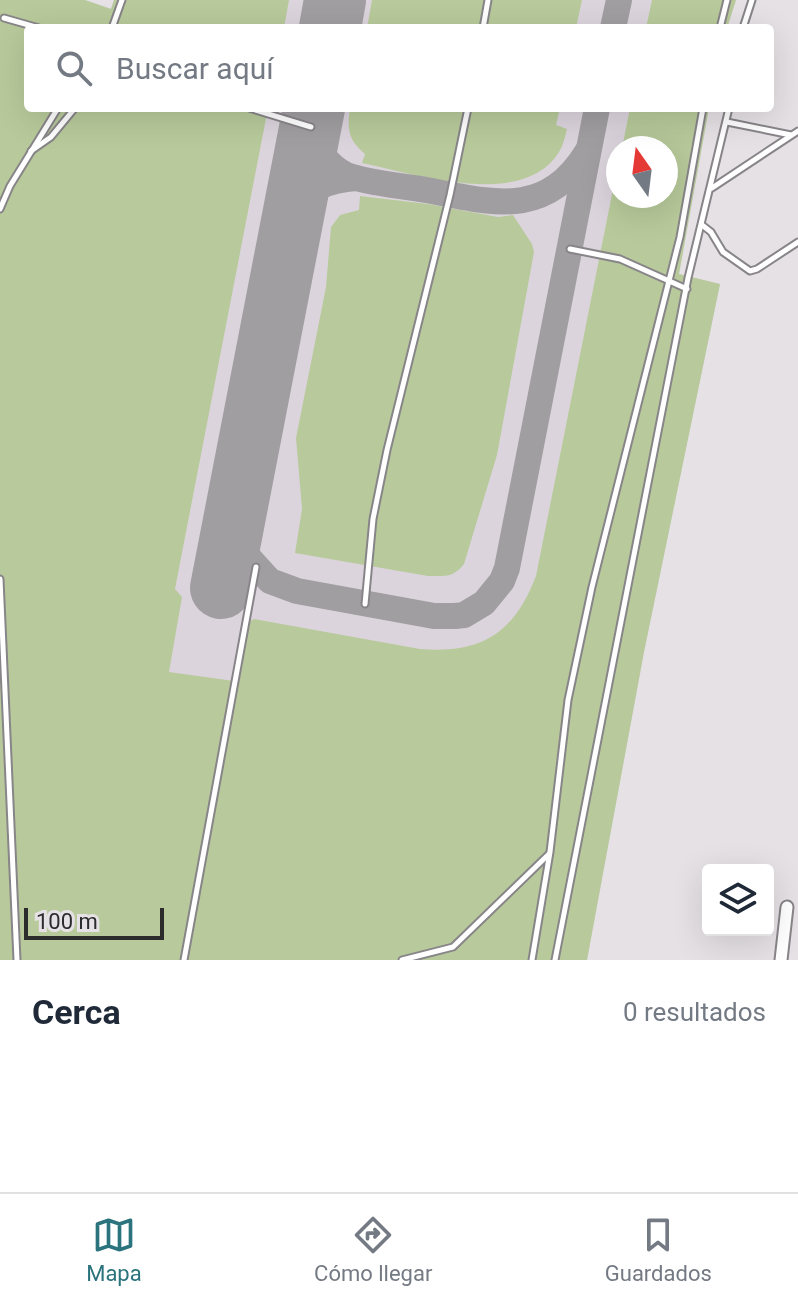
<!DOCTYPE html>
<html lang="es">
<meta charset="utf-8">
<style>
:root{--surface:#fff;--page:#f6f6f7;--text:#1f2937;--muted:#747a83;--line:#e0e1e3;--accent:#2b737d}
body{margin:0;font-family:Roboto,sans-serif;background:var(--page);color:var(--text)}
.controls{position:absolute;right:24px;bottom:24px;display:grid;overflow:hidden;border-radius:8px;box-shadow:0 8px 32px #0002}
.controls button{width:72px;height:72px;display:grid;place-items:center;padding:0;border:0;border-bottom:2px solid var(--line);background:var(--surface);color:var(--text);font:40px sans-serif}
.compass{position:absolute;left:606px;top:136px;width:72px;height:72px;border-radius:50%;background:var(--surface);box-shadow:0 8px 32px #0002;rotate:346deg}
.scale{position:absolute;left:24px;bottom:20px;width:140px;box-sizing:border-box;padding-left:8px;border:4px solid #2d2c2d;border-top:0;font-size:22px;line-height:28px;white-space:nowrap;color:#2d2c2d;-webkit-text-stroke:6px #e5e1e5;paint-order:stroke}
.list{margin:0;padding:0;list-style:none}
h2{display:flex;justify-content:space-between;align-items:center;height:104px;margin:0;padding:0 32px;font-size:34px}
h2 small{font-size:26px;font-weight:400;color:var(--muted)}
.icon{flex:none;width:44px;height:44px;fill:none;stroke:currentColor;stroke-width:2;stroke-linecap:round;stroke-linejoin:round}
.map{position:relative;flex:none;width:798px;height:960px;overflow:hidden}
.search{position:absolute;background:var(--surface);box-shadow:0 8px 32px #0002;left:24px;right:24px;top:24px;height:88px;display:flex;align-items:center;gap:20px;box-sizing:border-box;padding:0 28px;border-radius:8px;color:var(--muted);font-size:30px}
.sheet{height:232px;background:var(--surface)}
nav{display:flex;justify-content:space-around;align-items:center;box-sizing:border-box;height:112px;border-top:2px solid var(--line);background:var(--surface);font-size:22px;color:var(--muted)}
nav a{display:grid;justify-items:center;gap:4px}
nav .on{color:var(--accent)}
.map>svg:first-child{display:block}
</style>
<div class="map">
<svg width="798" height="960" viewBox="0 0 798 960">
<rect width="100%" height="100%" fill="#e5e1e5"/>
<path fill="#dcd4dd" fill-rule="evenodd" d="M0 0H85L111 9 114 0H736L727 28H28V108H709L679 274 720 284 644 652 587 960H0ZM618 148H666V196H618Z"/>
<g fill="#b8ca9b">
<path d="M0 0H85L111 9 114 0H289L284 28H28V108H268L175 589 182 597 169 672 234 681 243 625 254 619 420 649C482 654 514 633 536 576L618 164V196H666V148H622L630 108H709L679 274 720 284 644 652 587 960H0Z"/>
<polygon points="372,0 582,0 576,28 367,28"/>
<polygon points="652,0 736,0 727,28 646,28"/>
<path d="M350 108H560L556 125 567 129C565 137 563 146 559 152 523 210 415 174 362 163L365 154C348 140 347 129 350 108Z"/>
<path d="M360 196 428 204 498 217 513 215 532 244 534 252 497 455 464 564C453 578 445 576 428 576L295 553 302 509 296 438 326 287 331 227 340 215 359 210Z"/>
</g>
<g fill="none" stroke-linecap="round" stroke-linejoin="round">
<g stroke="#a09ea0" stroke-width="26">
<polyline points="613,28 619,0"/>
<path d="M312 121 308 129C317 148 326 165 346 175 371 184 400 185 426 190 491 202 545 220 587 152"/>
<path d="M293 219 292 209C308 187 330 180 356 178"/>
<polyline points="237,507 239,528 249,558 270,581 297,591 434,616 455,616 464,615 484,603 502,581 507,568 597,108"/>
</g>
<g stroke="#a09ea0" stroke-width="62">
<polyline points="330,28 335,0"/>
<polyline points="221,588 314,108"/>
</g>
<g stroke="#888589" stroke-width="9">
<g id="service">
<polyline points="4,18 39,28"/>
<polyline points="112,28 122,0"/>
<polyline points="483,28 488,0"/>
<polyline points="720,28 727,0"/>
<polyline points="743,28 752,0"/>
<polyline points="249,108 311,127"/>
<polyline points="727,122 791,135"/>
<polyline points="31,151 51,137 75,108"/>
<polyline points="712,188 798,131"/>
<polyline points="0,209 10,186 58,108"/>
<polyline points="702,225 711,232 723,252 750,271 757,269 798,242"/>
<polyline points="570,249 620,259 687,289"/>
<polyline points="0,579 17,960"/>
<polyline points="365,604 373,519 387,450 450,195 468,108"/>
<polyline points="184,960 256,567"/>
<polyline points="402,960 453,947 549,854"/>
<polyline points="532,960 550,852 568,700 592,587 680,237 703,108"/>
<polyline points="555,960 688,278 729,108"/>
</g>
</g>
<g stroke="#888589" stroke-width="15">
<polyline id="minor" points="781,960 787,907"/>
</g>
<use href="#service" stroke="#fff" stroke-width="5"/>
<use href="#minor" stroke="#fff" stroke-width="11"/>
</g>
</svg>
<div class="controls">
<button><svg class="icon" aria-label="layers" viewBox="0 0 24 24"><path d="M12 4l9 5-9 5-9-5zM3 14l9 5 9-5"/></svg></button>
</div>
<svg class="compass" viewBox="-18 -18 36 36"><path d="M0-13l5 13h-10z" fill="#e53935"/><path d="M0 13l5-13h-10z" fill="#747a83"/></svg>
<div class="scale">100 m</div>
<div class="search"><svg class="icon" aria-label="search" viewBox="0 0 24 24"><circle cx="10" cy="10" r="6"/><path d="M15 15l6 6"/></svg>Buscar aquí</div>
</div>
<section class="sheet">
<h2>Cerca<small>0 resultados</small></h2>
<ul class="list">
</ul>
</section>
<nav>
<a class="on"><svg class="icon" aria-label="map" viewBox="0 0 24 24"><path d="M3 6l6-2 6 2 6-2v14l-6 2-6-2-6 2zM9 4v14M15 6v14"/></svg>Mapa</a>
<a><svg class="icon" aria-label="directions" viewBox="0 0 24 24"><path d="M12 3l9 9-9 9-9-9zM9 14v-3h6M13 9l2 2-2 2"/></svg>Cómo llegar</a>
<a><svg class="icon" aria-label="saved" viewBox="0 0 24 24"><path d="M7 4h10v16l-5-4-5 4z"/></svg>Guardados</a>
</nav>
